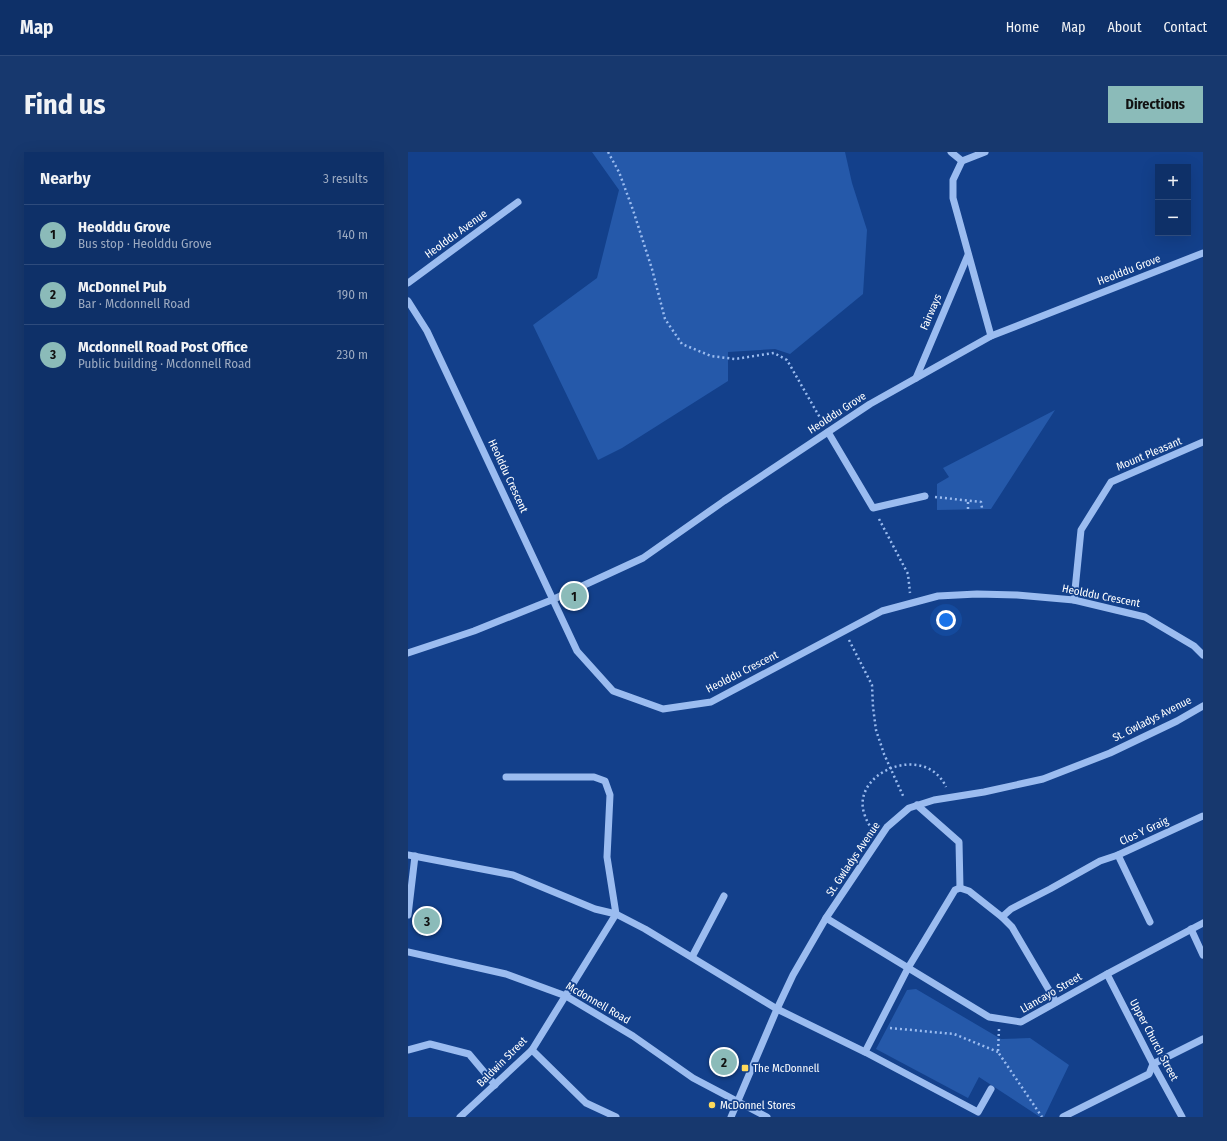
<!DOCTYPE html>
<meta charset="utf-8">
<style>
:root{--surface:#0e3068;--page:#17386e;--text:#f1f3f6;--muted:#9ba9c0;--line:#2e4b7c;--accent:#8bbbb9}
body{margin:0;font-family:"Fira Sans Condensed",sans-serif;background:var(--page);color:var(--text)}
.controls{position:absolute;right:12px;top:12px;display:grid;overflow:hidden;border-radius:0px;box-shadow:0 4px 16px #0002}
.controls button{width:36px;height:36px;display:grid;place-items:center;padding:0;border:0;border-bottom:1px solid var(--line);background:var(--surface);color:var(--text);font:20px sans-serif}
.you{position:absolute;left:538px;top:468px;width:14px;height:14px;margin:-10px;border:3px solid #fff;border-radius:50%;background:#1a73e8;box-shadow:0 0 0 6px #1a73e833}
.badge{display:grid;place-items:center;width:26px;height:26px;border-radius:50%;background:var(--accent);color:#111;font-size:13px;font-weight:700}
.pin{position:absolute;translate:-50% -50%;border:2px solid #fff;box-shadow:0 1px 4px #0006}
.list{margin:0;padding:0;list-style:none}
h2{display:flex;justify-content:space-between;align-items:center;height:52px;margin:0;padding:0 16px;font-size:17px}
h2 small{font-size:13px;font-weight:400;color:var(--muted)}
.list li{display:grid;grid-template-columns:26px 1fr auto;gap:12px;align-items:center;box-sizing:border-box;height:60px;padding:0 16px;border-top:1px solid var(--line)}
.list b{display:block;font-size:15px;white-space:nowrap}
.list p{margin:0;font-size:13px;white-space:nowrap;color:var(--muted)}
.list em{font-size:13px;font-style:normal;color:var(--muted)}
.map{position:relative;flex:none;width:795px;height:965px;overflow:hidden;border-radius:0px}
header{display:flex;align-items:center;gap:24px;box-sizing:border-box;height:56px;padding:0 20px;background:var(--surface);border-bottom:1px solid var(--line)}
header strong{font-size:19px}
nav{display:flex;gap:22px;margin-inline-start:auto;font-size:14px}
.intro{display:flex;align-items:center;justify-content:space-between;box-sizing:border-box;height:96px;padding:0 24px}
h1{margin:0;font-size:28px}
.button{padding:10px 18px;border-radius:0px;background:var(--accent);color:#111;font-size:14px;font-weight:700}
main{display:flex;gap:24px;padding:0 24px}
aside{flex:1;background:var(--surface);border-radius:0px;box-shadow:0 4px 16px #0002}
.map>svg:first-child{display:block}
</style>
<header>
<strong>Map</strong>
<nav><a>Home</a><a>Map</a><a>About</a><a>Contact</a></nav>
</header>
<div class="intro"><h1>Find us</h1><a class="button">Directions</a></div>
<main>
<aside>
<h2>Nearby<small>3 results</small></h2>
<ul class="list">
<li><span class="badge">1</span><div><b>Heolddu Grove</b><p>Bus stop · Heolddu Grove</p></div><em>140 m</em></li>
<li><span class="badge">2</span><div><b>McDonnel Pub</b><p>Bar · Mcdonnell Road</p></div><em>190 m</em></li>
<li><span class="badge">3</span><div><b>Mcdonnell Road Post Office</b><p>Public building · Mcdonnell Road</p></div><em>230 m</em></li>
</ul>
</aside>
<div class="map">
<svg width="795" height="965" viewBox="0 0 795 965">
<rect width="100%" height="100%" fill="#13408b"/>
<g fill="#2559aa">
<polygon points="184,0 437,0 444,31 459,78 455,142 382,202 367,197 320,200 320,229 214,296 190,308 125,173 189,126 211,38"/>
<polygon points="647,258 583,357 529,358 529,332 541,325 535,316"/>
<polygon points="508,837 593,887 622,886 661,913 636,965 632,965 571,925 560,946 468,897 499,838"/>
</g>
<g fill="none" stroke-linecap="round" stroke-linejoin="round">
<g stroke="#9bbcf0" stroke-width="2.5" stroke-dasharray="2 3" stroke-linecap="butt">
<polyline points="200,0 211,20 225,58 244,117 257,167 274,192 303,204 327,207 366,201 379,208 415,271"/>
<polyline points="527,345 573,350 574,356"/>
<polyline points="560,357 560,349"/>
<polyline points="471,367 500,422 502,441"/>
<polyline points="441,488 464,533 465,555 468,578 476,602 496,646"/>
<path d="M465 677C461 674 459 669 457 664 440 621 517 589 538 635"/>
<polyline points="482,876 546,882 590,900"/>
<polyline points="591,877 590,900 634,965"/>
</g>
<g stroke="#9bbcf0" stroke-width="7">
<polyline points="543,0 554,9"/>
<polyline points="577,0 554,9 545,28 545,46 583,184"/>
<polyline points="0,131 110,50"/>
<polyline points="0,149 19,179 169,499 205,539 255,557 303,550 474,459 530,444 569,442 609,443 666,448 737,465 786,494 795,503"/>
<polyline points="508,226 560,103"/>
<polyline points="420,280 465,356 517,344"/>
<polyline points="666,448 673,378 703,330 795,290"/>
<polyline points="0,501 66,479 146,447 235,406 316,349 462,252 583,184 795,101"/>
<polyline points="509,653 551,690 552,736"/>
<polyline points="0,703 105,723 187,757 208,762 237,777 369,857 457,900 570,960 583,937"/>
<polyline points="0,763 7,704"/>
<polyline points="594,765 603,757 642,737 692,709 710,703"/>
<polyline points="418,766 581,865 613,870 699,822 795,771"/>
<polyline points="742,770 710,703 795,664"/>
<polyline points="783,777 795,803"/>
<polyline points="0,800 98,822 158,844 225,884 285,926 359,965"/>
<polyline points="284,805 316,744"/>
<polyline points="699,822 745,912 774,965"/>
<polyline points="0,898 22,892 61,902 87,933"/>
<polyline points="124,898 178,951 208,965"/>
<polyline points="457,900 500,816 547,738 552,736 561,739 594,765 604,775 648,850"/>
<polyline points="52,965 124,898 208,762 199,705 202,643 197,629 186,625 98,625"/>
<polyline points="323,965 369,857 385,823 418,766 479,675 501,656 526,648 576,640 635,627 702,601 769,569 795,554"/>
<polyline points="655,965 741,922 745,912 795,887"/>
</g>
</g>
<g fill="#ffda5b" stroke="#13408b" stroke-width="1.5">
<rect x="333" y="912" width="8" height="8" rx="2"/>
<circle cx="304" cy="953" r="4"/>
</g>
<g text-anchor="middle" dominant-baseline="central" stroke-width="3.5" stroke-linejoin="round" paint-order="stroke">
<g font-size="11" fill="#fff" stroke="#13408b">
<text transform="translate(48 82) rotate(-36)">Heolddu Avenue</text>
<text transform="translate(721 118) rotate(-21)">Heolddu Grove</text>
<text transform="translate(523 160) rotate(-67)">Fairways</text>
<text transform="translate(429 261) rotate(-33)">Heolddu Grove</text>
<text transform="translate(741 302) rotate(-23)">Mount Pleasant</text>
<text transform="translate(100 324) rotate(65)">Heolddu Crescent</text>
<text transform="translate(693 444) rotate(11)">Heolddu Crescent</text>
<text transform="translate(334 520) rotate(-27)">Heolddu Crescent</text>
<text transform="translate(744 567) rotate(-27)">St. Gwladys Avenue</text>
<text transform="translate(736 679) rotate(-25)">Clos Y Graig</text>
<text transform="translate(445 707) rotate(-56)">St. Gwladys Avenue</text>
<text transform="translate(643 841) rotate(-30)">Llancayo Street</text>
<text transform="translate(190 851) rotate(30)">Mcdonnell Road</text>
<text transform="translate(746 888) rotate(62)">Upper Church Street</text>
<text transform="translate(94 910) rotate(-45)">Baldwin Street</text>
</g>
<g font-size="11" fill="#fff" stroke="#13408b" text-anchor="start">
<text x="345" y="916">The McDonnell</text>
<text x="312" y="953">McDonnel Stores</text>
</g>
</g>
</svg>
<div class="controls">
<button>+</button>
<button>−</button>
</div>
<div class="you"></div>
<div class="pin badge" style="left:166px;top:444px">1</div>
<div class="pin badge" style="left:316px;top:910px">2</div>
<div class="pin badge" style="left:19px;top:769px">3</div>
</div>
</main>
